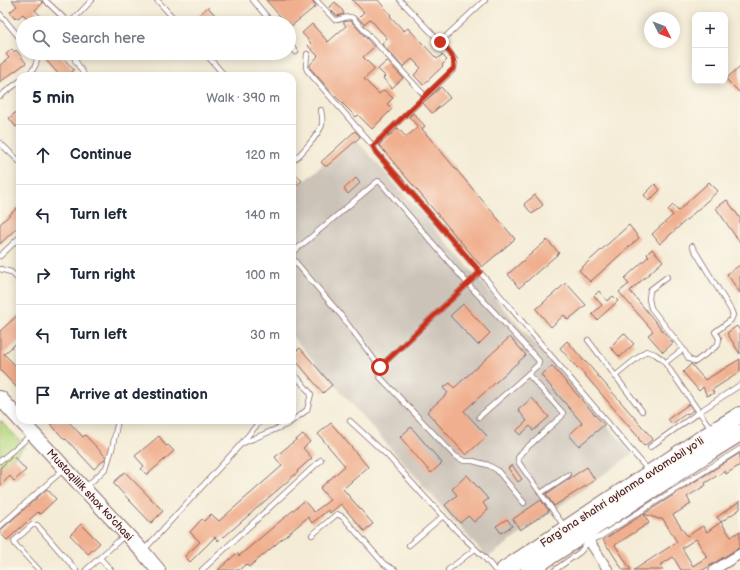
<!DOCTYPE html>
<meta charset="utf-8">
<style>
:root{--surface:#fff;--page:#f6f6f7;--text:#1f2937;--muted:#747a83;--line:#e0e1e3}
body{margin:0;font-family:"Balsamiq Sans",sans-serif;background:var(--page);color:var(--text)}
.controls{position:absolute;right:12px;top:12px;display:grid;overflow:hidden;border-radius:8px;box-shadow:0 2px 10px #0003}
.controls button{width:36px;height:36px;display:grid;place-items:center;padding:0;border:0;border-bottom:1px solid var(--line);background:var(--surface);color:var(--text);font:20px sans-serif}
.compass{position:absolute;left:644px;top:12px;width:36px;height:36px;border-radius:50%;background:var(--surface);box-shadow:0 2px 10px #0003;rotate:132deg}
.stop{position:absolute;width:12px;height:12px;margin:-9px;border:3px solid #c8321e;border-radius:50%;background:#fff}
.stop.end{background:#c8321e;border-color:#fff;box-shadow:0 1px 4px #0008}
.list{margin:0;padding:0;list-style:none}
h2{display:flex;justify-content:space-between;align-items:center;height:52px;margin:0;padding:0 16px;font-size:17px}
h2 small{font-size:13px;font-weight:400;color:var(--muted)}
.list li{display:grid;grid-template-columns:26px 1fr auto;gap:12px;align-items:center;box-sizing:border-box;height:60px;padding:0 16px;border-top:1px solid var(--line)}
.list b{display:block;font-size:15px;white-space:nowrap}
.list em{font-size:13px;font-style:normal;color:var(--muted)}
.icon{flex:none;width:22px;height:22px;fill:none;stroke:currentColor;stroke-width:2;stroke-linecap:round;stroke-linejoin:round}
.map{position:relative;flex:none;width:740px;height:570px;overflow:hidden}
.search{position:absolute;background:var(--surface);box-shadow:0 2px 10px #0003;left:16px;top:16px;width:280px;height:44px;display:flex;align-items:center;gap:10px;box-sizing:border-box;padding:0 14px;border-radius:22px;color:var(--muted);font-size:15px}
.panel{position:absolute;background:var(--surface);box-shadow:0 2px 10px #0003;left:16px;top:72px;width:280px;height:352px;border-radius:12px}
.map>svg:first-child{display:block}
</style>
<div class="map">
<svg width="740" height="570" viewBox="0 0 740 570">
<rect width="100%" height="100%" fill="#fbf7ec"/>
<filter id="ink" filterUnits="userSpaceOnUse"><feTurbulence type="fractalNoise" baseFrequency=".025" numOctaves="2"/><feDisplacementMap in="SourceGraphic" scale="8" xChannelSelector="R" yChannelSelector="G"/><feConvolveMatrix kernelMatrix="1 2 1 2 8 2 1 2 1" color-interpolation-filters="sRGB"/></filter>
<filter id="wash" filterUnits="userSpaceOnUse"><feTurbulence type="fractalNoise" baseFrequency=".012" numOctaves="4" result="noise"/><feDisplacementMap in="SourceGraphic" scale="16" xChannelSelector="R" yChannelSelector="G"/><feGaussianBlur stdDeviation="0.9" result="paint"/><feColorMatrix in="noise" values="0 0 0 0 0 0 0 0 0 0 0 0 0 0 0 0 0 1.4 0 .05"/><feComposite in="paint" operator="in"/></filter>
<g filter="url(#wash)">
<rect width="100%" height="100%" fill="#f4ecd6"/>
<polygon fill="#cbc2b8" points="354,137 632,454 487,558 292,336 292,192"/>
<polygon fill="#b6d981" stroke="#807c56" points="0,420 25,446 0,470"/>
<g id="blocks">
<g fill="#f0af8e" fill-rule="evenodd">
<polygon points="12,0 40,0 43,3 35,10 47,23 32,23 23,14 18,18 16,16 15,18 10,12 17,6"/>
<polygon points="266,0 312,0 316,6 290,27 289,26 289,23 286,23"/>
<polygon points="352,0 378,0 391,15 390,16 404,31 408,28 437,59 442,55 447,60 442,65 443,66 423,85 414,75 421,68 412,59 403,67 382,44 387,38 378,28 370,19 364,24 358,18 364,12"/>
<polygon points="335,2 343,11 343,12 344,14 337,16 329,8"/>
<polygon points="208,7 222,23 190,23"/>
<polygon points="349,21 351,21 374,47 363,57 375,69 364,79 379,94 384,90 393,98 387,104 392,109 372,129 358,115 356,117 333,94 310,68 310,65 318,56 308,46 311,43 302,33 312,24 328,42 346,26 343,22"/>
<polygon points="12,49 14,52 16,50 26,63 0,82 0,65 9,58 6,54"/>
<polygon points="40,53 59,53 74,70 68,76 60,76"/>
<polygon points="387,61 403,78 392,88 383,78 385,76 378,69"/>
<polygon points="740,66 740,93 726,79"/>
<polygon points="441,87 450,98 432,113 423,103"/>
<polygon points="20,109 20,124 16,127 9,118"/>
<polygon points="413,113 425,126 422,129 515,239 482,267 379,145 398,128 406,137 418,127 409,117"/>
<polygon points="355,131 360,137 327,166 325,166 321,162"/>
<polygon points="292,170 302,181 292,190"/>
<polygon points="356,178 360,183 348,194 344,189"/>
<polygon points="709,182 718,191 660,244 652,234 673,215 668,210 673,205 678,211"/>
<polygon points="655,184 660,190 649,201 644,195"/>
<polygon points="535,195 543,205 532,214 524,204"/>
<polygon points="727,200 740,218 740,243 716,208"/>
<polygon points="20,205 20,225 0,244 0,224"/>
<polygon points="629,225 639,238 590,282 579,270"/>
<polygon points="547,240 559,253 519,288 508,274"/>
<polygon points="652,249 663,261 630,291 673,343 663,352 648,335 653,331 619,292 629,284 624,279 649,256 647,254"/>
<polygon points="740,265 740,293 727,274"/>
<polygon points="566,283 586,305 568,320 564,315 551,327 536,309"/>
<polygon points="599,291 607,301 613,296 618,301 597,320 592,314 602,305 594,296"/>
<polygon points="463,304 490,333 478,345 450,316"/>
<polygon points="20,313 20,340 4,354 20,370 20,391 0,370 0,331"/>
<polygon points="737,326 740,331 740,354 727,333"/>
<polygon points="624,333 634,344 620,357 610,347"/>
<polygon points="510,337 526,355 464,411 487,436 466,455 427,412 448,393 443,388 450,383 454,388"/>
<polygon points="567,341 585,362 586,362 653,439 644,446 638,438 639,438 579,368 578,369 560,348"/>
<polygon points="300,348 332,385 323,393 292,356 292,354"/>
<polygon points="740,359 740,372 712,390 714,393 707,396 703,387 699,391 683,372 691,364 705,380"/>
<polygon points="552,366 604,425 579,446 569,435 582,423 541,375"/>
<polygon points="532,398 549,417 533,431 530,426 520,435 516,431 527,421 518,410"/>
<polygon points="689,404 693,410 688,414 687,413 672,424 668,419"/>
<polygon points="47,420 67,420 83,437 85,435 106,457 105,459 94,469 66,439 65,440"/>
<polygon points="331,423 368,467 343,489 373,524 364,531 341,504 330,513 328,510 312,523 308,517 249,567 246,564 239,570 218,570 237,553 239,556 304,501 314,512 330,500 320,488 345,466 318,434"/>
<polygon points="411,427 442,463 431,473 400,437"/>
<polygon points="303,434 310,442 303,448 312,458 297,471 298,472 224,537 223,536 218,541 215,537 190,562 185,556 200,542 190,532 202,519 204,521 211,514 219,521 282,466 275,457"/>
<polygon points="159,436 166,446 168,445 174,451 147,475 141,469 144,466 135,456"/>
<path d="M740 453V465L726 474 725 471 705 483 706 485 687 497 691 504 673 515 687 536 703 526 707 532 721 522 731 537 740 531V547L703 570H681L673 557 660 565 663 570H634L677 542 663 519H659L644 514 649 523 615 545 631 570H623L609 548V549L603 540 620 529ZM696 539 707 557 693 566 682 548Z"/>
<polygon points="13,456 26,470 14,481 10,476 0,486 0,468"/>
<polygon points="512,465 522,479 518,482 508,468"/>
<polygon points="587,467 595,480 554,506 546,494"/>
<polygon points="125,472 163,511 151,523 113,483"/>
<polygon points="467,475 488,499 483,503 488,510 474,522 468,516 460,523 445,505 457,495 452,489"/>
<polygon points="47,489 56,499 40,514 38,512 7,540 0,533 0,530 2,529"/>
<polygon points="541,500 549,511 520,530 513,519"/>
<polygon points="740,501 740,509 721,522 717,517"/>
<polygon points="507,519 512,526 501,533 496,526"/>
<polygon points="81,524 100,543 88,554 70,535"/>
</g>
</g>
</g>
<g filter="url(#ink)">
<use href="#blocks" fill-opacity="0" stroke="#866767" stroke-width="1"/>
<g fill="none" stroke-linecap="round" stroke-linejoin="round">
<g stroke="#866767" stroke-width="6">
<g id="lane">
<polyline points="45,0 69,23"/>
<polyline points="157,0 178,23"/>
<polyline points="253,0 272,23"/>
<path d="M316 0 335 20C341 21 347 14 353 18L425 96"/>
<polyline points="0,14 23,42"/>
<polyline points="70,23 92,0"/>
<polyline points="440,42 485,0"/>
<polyline points="289,44 296,52"/>
<polyline points="74,53 75,60 85,76"/>
<polyline points="205,53 225,76"/>
<polyline points="307,54 306,67 307,70 373,146 376,152 491,285 648,470"/>
<path d="M26 76C33 71 36 67 37 59L32 53"/>
<polyline points="0,96 20,81"/>
<polyline points="0,143 20,162"/>
<polyline points="373,146 454,69 455,60 448,50 400,0"/>
<path d="M292 162C301 154 317 137 322 125 323 120 322 115 321 110"/>
<polyline points="0,256 20,237"/>
<polyline points="0,269 11,272 20,281"/>
<polyline points="480,272 380,367 379,372 380,377 455,456 464,461 473,461 488,465 497,470 524,503"/>
<polyline points="588,340 642,411"/>
<polyline points="683,349 689,359 695,362 718,345 719,338 715,332 731,320 733,315 731,310 692,246"/>
<polyline points="665,363 683,349 651,308 649,299 650,290 667,277"/>
<polyline points="380,367 340,314 293,259 292,253 378,181 381,183 468,284 497,315 539,361 538,365 528,374 563,413 562,416 522,452 518,458 519,463 564,526"/>
<polyline points="615,376 646,351 655,354 663,360 711,429"/>
<polyline points="479,417 528,374"/>
<polyline points="350,421 387,455 422,494 459,533 484,557 495,570"/>
<polyline points="243,443 288,424 307,410 311,394 292,371"/>
<polyline points="650,447 699,412 740,385"/>
<polyline points="0,461 24,441 31,434"/>
<polyline points="85,488 106,468 112,449 118,420"/>
<polyline points="541,493 568,475"/>
<polyline points="0,526 64,469"/>
<polyline points="312,535 337,514 343,517 384,564 395,570"/>
<polyline points="409,545 443,516"/>
<polyline points="144,550 241,444 261,420"/>
<polyline points="100,558 111,570"/>
<polyline points="39,570 15,544 14,541 32,525 37,525 76,570"/>
<polyline points="86,570 125,535"/>
<polyline points="202,570 321,460"/>
<polyline points="448,570 475,549"/>
<polyline points="555,570 580,552 589,541 601,536 740,449"/>
</g>
</g>
<g stroke="#866767" stroke-width="11">
<g id="street">
<polyline points="584,533 608,570"/>
<polyline points="714,570 740,554"/>
</g>
</g>
<g stroke="#866767" stroke-width="16">
<g id="primary">
<polyline points="0,398 20,420"/>
<polyline points="20,420 143,552 158,570"/>
</g>
</g>
<g stroke="#866767" stroke-width="18">
<g id="highway">
<polyline points="504,570 704,437 740,415"/>
<polyline points="529,570 711,451 740,433"/>
</g>
</g>
<use href="#lane" stroke="#fff" stroke-width="4.5"/>
<use href="#street" stroke="#fff" stroke-width="9"/>
<use href="#primary" stroke="#fff" stroke-width="14"/>
<use href="#highway" stroke="#fff" stroke-width="16"/>
</g>
</g>
<g fill="none" stroke-linecap="round" stroke-linejoin="round" filter="url(#ink)">
<path stroke="#c8321e" stroke-width="5" d="M380 367 480 272 376 152 373 146 454 68C455 55 449 51 440 42"/>
</g>
<g text-anchor="middle" dominant-baseline="central" stroke-width="3" stroke-linejoin="round" paint-order="stroke">
<g font-size="11" fill="#4a1f2b" stroke="#fbf7ec">
<text transform="translate(622 492) rotate(-33)">Fargʻona shahri aylanma avtomobil yoʻli</text>
<text transform="translate(90 495) rotate(47)">Mustaqillik shox ko'chasi</text>
</g>
</g>
</svg>
<div class="controls">
<button>+</button>
<button>−</button>
</div>
<svg class="compass" viewBox="-18 -18 36 36"><path d="M0-13l5 13h-10z" fill="#e53935"/><path d="M0 13l5-13h-10z" fill="#747a83"/></svg>
<div class="stop" style="left:380px;top:367px"></div>
<div class="stop end" style="left:440px;top:42px"></div>
<div class="search"><svg class="icon" aria-label="search" viewBox="0 0 24 24"><circle cx="10" cy="10" r="6"/><path d="M15 15l6 6"/></svg>Search here</div>
<section class="panel">
<h2>5 min<small>Walk · 390 m</small></h2>
<ul class="list">
<li><svg class="icon" aria-label="ahead" viewBox="0 0 24 24"><path d="M12 20V5M6 11l6-6 6 6"/></svg><div><b>Continue</b></div><em>120 m</em></li>
<li><svg class="icon" aria-label="left" viewBox="0 0 24 24"><path d="M17 20v-9H6M10 6l-5 5 5 5"/></svg><div><b>Turn left</b></div><em>140 m</em></li>
<li><svg class="icon" aria-label="right" viewBox="0 0 24 24"><path d="M7 20v-9h11M14 6l5 5-5 5"/></svg><div><b>Turn right</b></div><em>100 m</em></li>
<li><svg class="icon" aria-label="left" viewBox="0 0 24 24"><path d="M17 20v-9H6M10 6l-5 5 5 5"/></svg><div><b>Turn left</b></div><em>30 m</em></li>
<li><svg class="icon" aria-label="arrive" viewBox="0 0 24 24"><path d="M6 21V4h12l-3 4 3 4H6"/></svg><div><b>Arrive at destination</b></div></li>
</ul>
</section>
</div>
